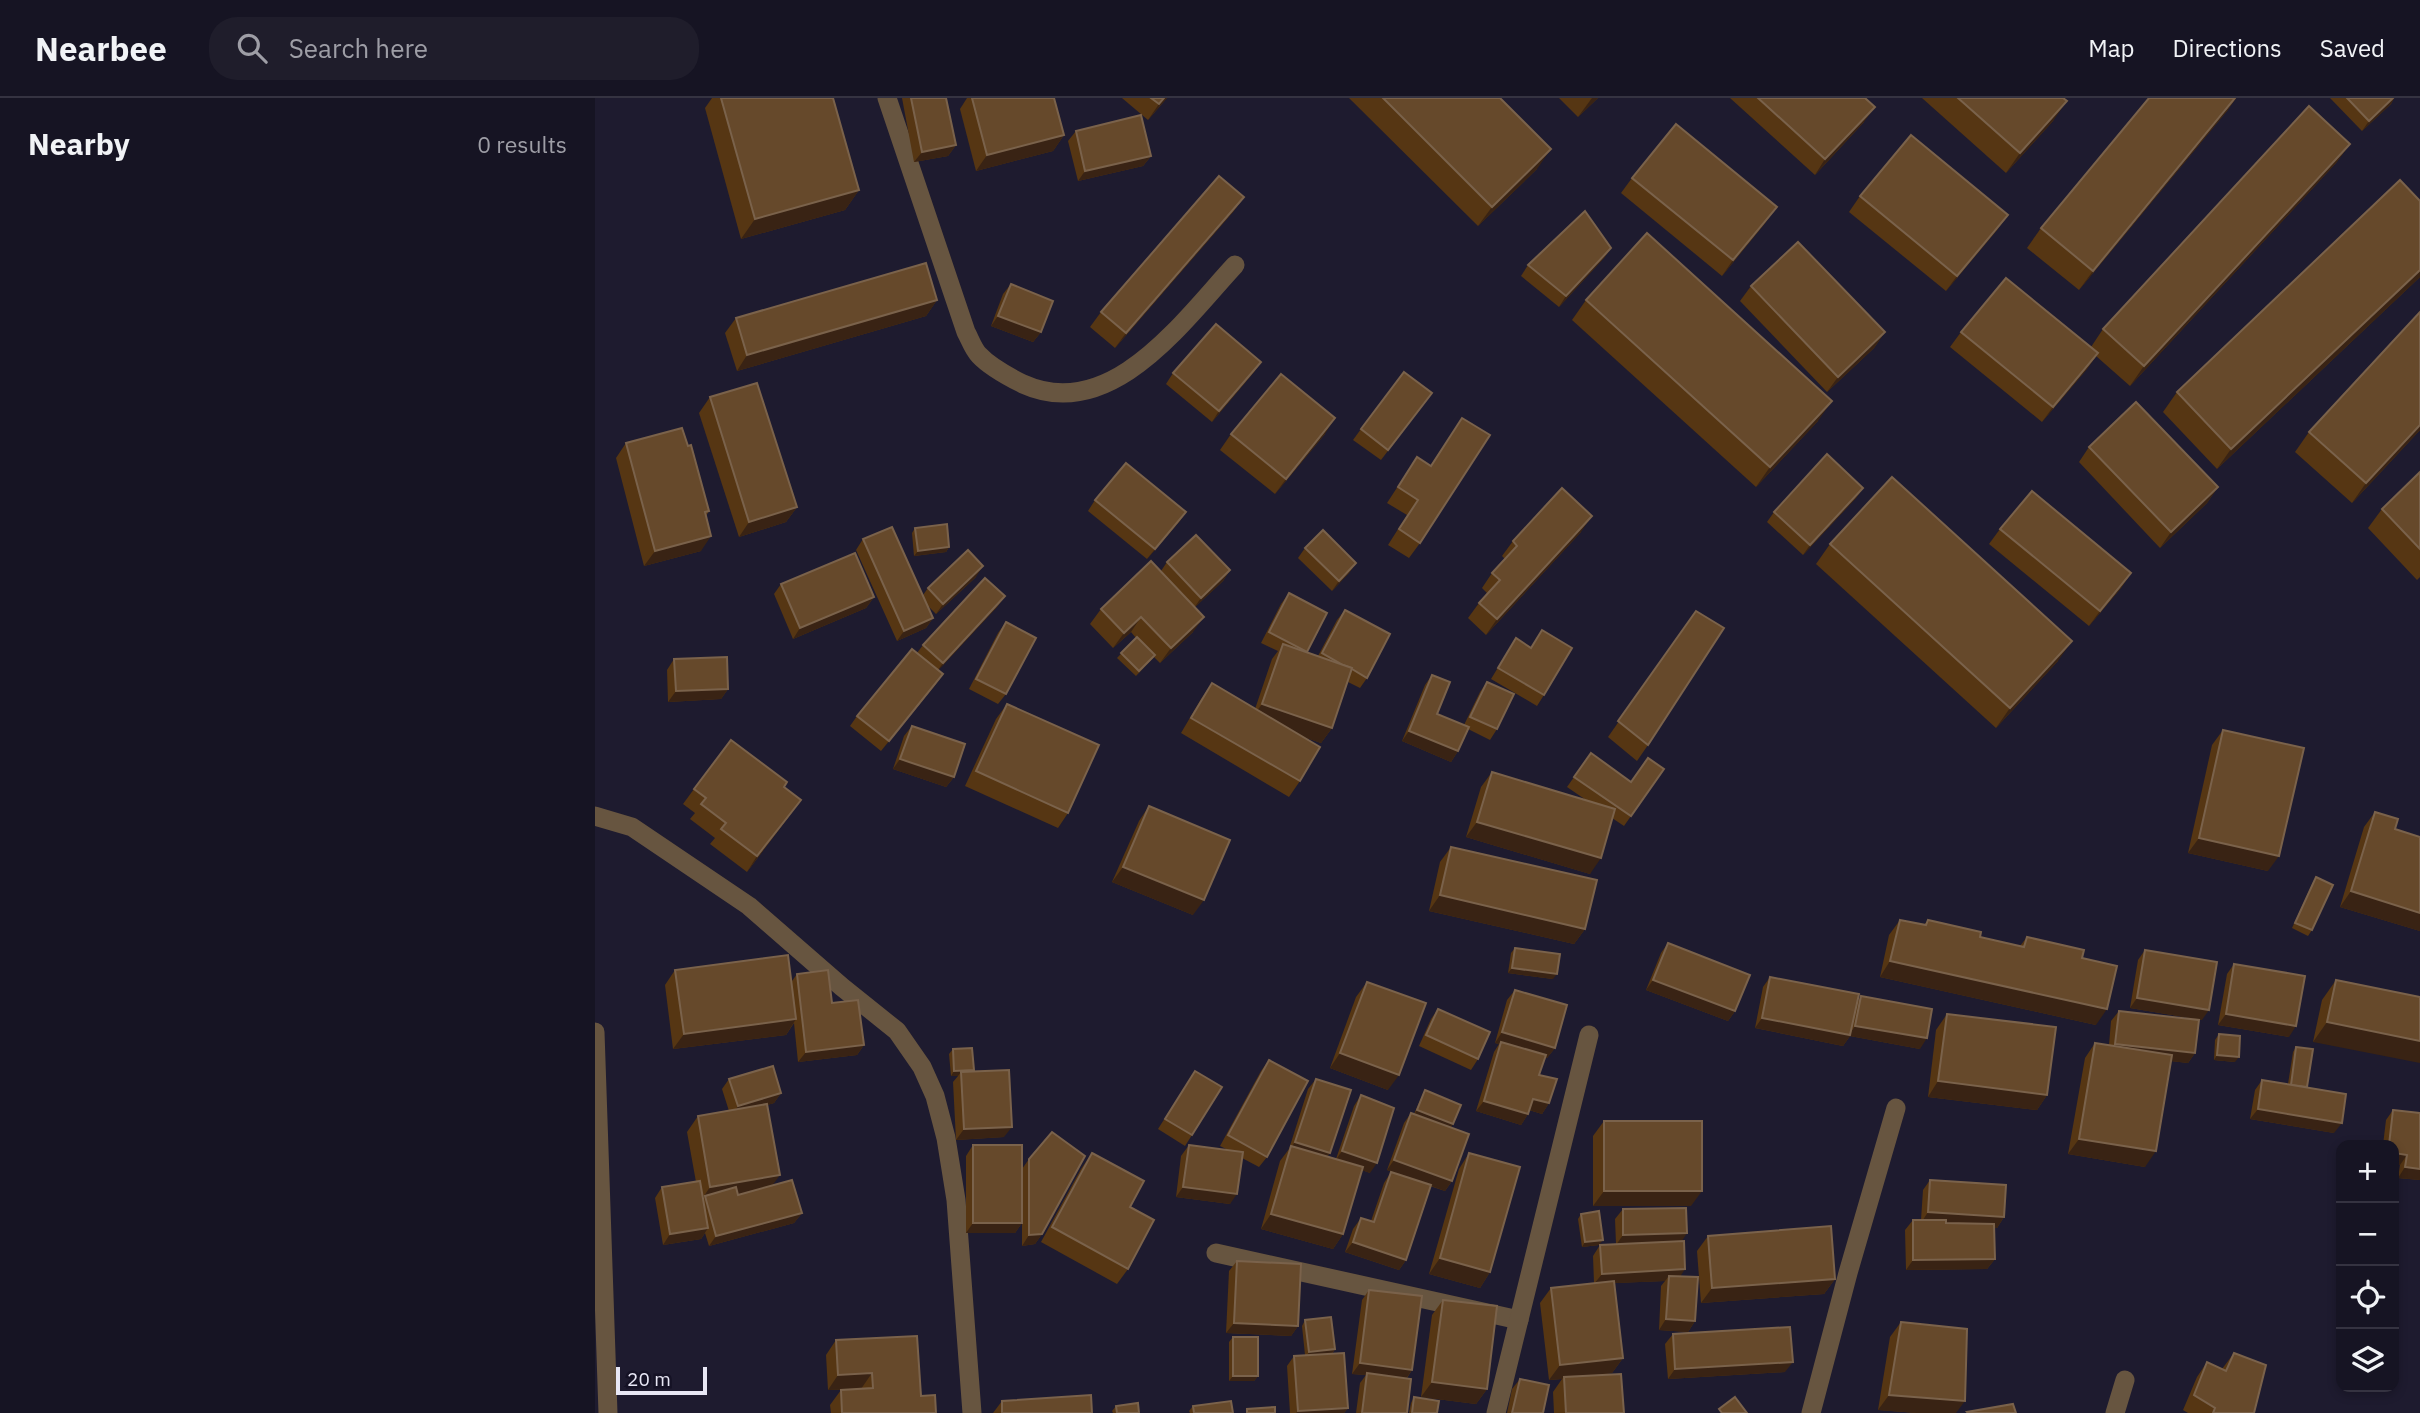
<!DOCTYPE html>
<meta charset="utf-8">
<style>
:root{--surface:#161423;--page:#1f1d2b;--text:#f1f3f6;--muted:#9e9ea6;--line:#353341}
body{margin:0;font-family:"IBM Plex Sans",sans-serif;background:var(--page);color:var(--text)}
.controls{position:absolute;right:21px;bottom:21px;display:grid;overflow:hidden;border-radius:14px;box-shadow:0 4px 10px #0003}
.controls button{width:63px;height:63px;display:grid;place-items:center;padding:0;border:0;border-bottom:2px solid var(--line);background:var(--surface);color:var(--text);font:35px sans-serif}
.scale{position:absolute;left:21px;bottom:18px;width:91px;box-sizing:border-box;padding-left:7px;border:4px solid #e8e7f5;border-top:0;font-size:19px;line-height:24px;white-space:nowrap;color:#e8e7f5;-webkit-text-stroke:5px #151225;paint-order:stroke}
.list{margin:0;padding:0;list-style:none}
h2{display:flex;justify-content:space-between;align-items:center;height:91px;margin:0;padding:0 28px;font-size:30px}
h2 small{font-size:23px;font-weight:400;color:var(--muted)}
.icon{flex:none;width:38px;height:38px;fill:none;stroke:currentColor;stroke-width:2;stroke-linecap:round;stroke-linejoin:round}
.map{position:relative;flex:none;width:1825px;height:1315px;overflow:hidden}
header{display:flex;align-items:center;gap:42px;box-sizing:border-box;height:98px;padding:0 35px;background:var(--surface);border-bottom:2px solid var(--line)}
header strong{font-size:33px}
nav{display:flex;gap:38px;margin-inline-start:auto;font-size:24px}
.search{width:490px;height:63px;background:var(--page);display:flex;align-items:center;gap:18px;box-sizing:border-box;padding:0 24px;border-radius:28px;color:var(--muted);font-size:26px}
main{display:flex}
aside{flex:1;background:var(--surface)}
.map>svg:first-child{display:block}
</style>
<header>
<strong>Nearbee</strong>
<div class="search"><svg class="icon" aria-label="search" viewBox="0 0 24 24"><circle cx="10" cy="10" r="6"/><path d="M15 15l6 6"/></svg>Search here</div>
<nav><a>Map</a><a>Directions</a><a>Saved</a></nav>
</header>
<main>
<aside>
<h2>Nearby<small>0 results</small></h2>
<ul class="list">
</ul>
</aside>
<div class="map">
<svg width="1825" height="1315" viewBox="0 0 1825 1315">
<rect width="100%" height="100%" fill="#1e1b2f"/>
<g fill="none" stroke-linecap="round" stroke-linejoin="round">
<g stroke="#675540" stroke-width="19">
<path d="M292 0 371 234C375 241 378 251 384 257 395 269 414 279 428 286 516 326 588 223 640 167"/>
<polyline points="0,718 37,729 154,808 247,889 302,933 327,969 340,998 351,1040 361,1102 377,1315"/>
<polyline points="0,934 13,1315"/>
<polyline points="621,1155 924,1222"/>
<polyline points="901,1315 994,937"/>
<polyline points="1216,1315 1253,1175 1301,1010"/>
<polyline points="1520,1315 1530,1282"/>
</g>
</g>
<g fill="#563613">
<polygon points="117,0 238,0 264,92 250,112 146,141 110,10"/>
<polygon points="307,0 351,0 361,47 353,58 319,64"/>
<polygon points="372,0 459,0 469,37 458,53 381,73 365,11"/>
<polygon points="527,0 572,0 553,22"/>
<polygon points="754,0 905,0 942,71 883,128"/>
<polygon points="964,0 1003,0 983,19"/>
<polygon points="1135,0 1270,0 1269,24 1220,77"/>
<polygon points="1327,0 1468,0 1458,23 1411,75"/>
<polygon points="1554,0 1641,0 1632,13 1484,192 1432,150 1446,130"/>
<polygon points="1735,0 1799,0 1796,6 1767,33"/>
<polygon points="481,33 556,58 548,68 483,83 473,43"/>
<polygon points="1755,46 1741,65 1535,288 1501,258 1492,271 1447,324 1355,249 1366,234 1496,249 1508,231"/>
<polygon points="1037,80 1171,124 1127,178 1026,95"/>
<polygon points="1265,98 1413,117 1402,132 1351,193 1254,114"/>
<polygon points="649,99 638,114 520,250 495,229 506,214"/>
<polygon points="1825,103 1825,179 1622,371 1568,314 1582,294"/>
<polygon points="1016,150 1009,160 964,209 926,178 933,167"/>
<polygon points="416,186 446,234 438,244 396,228 408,196"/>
<polygon points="1156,188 1290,234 1279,250 1232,294 1145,203"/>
<polygon points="342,202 331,218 142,273 130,235 141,220"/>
<polygon points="991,202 1223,323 1161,389 977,222"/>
<polygon points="1825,214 1825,332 1757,405 1700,354 1714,334"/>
<polygon points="666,264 659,274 617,324 571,286 578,275"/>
<polygon points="837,295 786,362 758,342 766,331"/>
<polygon points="115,299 202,409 191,424 144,439 104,315"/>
<polygon points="867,320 825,445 814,460 793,447 812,417 792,405 822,359 835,368"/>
<polygon points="636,336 730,336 680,396 625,352"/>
<polygon points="31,345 93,348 114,413 111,418 106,453 49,468 21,360"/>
<polygon points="1494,349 1623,389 1612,405 1565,450 1484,364"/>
<polygon points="1825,374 1825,479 1822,482 1773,430 1787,411"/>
<polygon points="1268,390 1261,400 1208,457 1172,424 1179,414"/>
<polygon points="500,402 591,414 584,424 552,461 493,413"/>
<polygon points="320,430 354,449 351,454 319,458 317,435"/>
<polygon points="1405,431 1536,475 1526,490 1494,528 1394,446"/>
<polygon points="986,434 891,537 873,520 884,505 892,495 887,490 897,475 910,461 907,458 918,443"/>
<polygon points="268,441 328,497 333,490 381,479 341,516 333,508 338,520 331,530 302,543 261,452"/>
<polygon points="1235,446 1463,563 1401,630 1221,466"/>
<polygon points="710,450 761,465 754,475 737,493 703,460"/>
<polygon points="572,464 635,472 628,483 600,509 598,534 565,565 559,559 541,578 522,560 541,540 536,534 518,550 495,526 506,511 566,473"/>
<polygon points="186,486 279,499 271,510 198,541 179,496"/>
<polygon points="694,495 712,554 723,558 742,522 750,512 772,580 765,590 753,584 737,630 726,645 709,639 705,683 694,699 586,635 606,601 617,585 660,611 677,561 683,553 666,545 686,506"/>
<polygon points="410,498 402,509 343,572 341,586 286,653 255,628 262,618 322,555 328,547"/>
<polygon points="1101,513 1053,647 1042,663 1013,639"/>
<polygon points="411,524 411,596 403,606 374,591 403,535"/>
<polygon points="947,532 949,597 942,608 896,581 921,540 936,549"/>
<polygon points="79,561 133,591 126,601 73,604 72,572"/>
<polygon points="837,577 842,616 869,627 885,594 892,584 902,631 895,642 873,631 863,653 856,664 807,643 830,587"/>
<polygon points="412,606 473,715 463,730 370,688 401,621"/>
<polygon points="317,628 359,679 351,689 298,671 309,638"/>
<polygon points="1628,632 1673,773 1593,755 1617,647"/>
<polygon points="996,655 1036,684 1069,671 1029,728 1017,720 995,776 871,739 886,689 897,674 991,702 972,689"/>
<polygon points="189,689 195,717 152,774 115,746 120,740 95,721 100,715 88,706 99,691"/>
<polygon points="554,708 598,817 517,784 544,723"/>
<polygon points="1780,714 1800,731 1825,739 1825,833 1745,809 1769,729"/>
<polygon points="856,749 990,831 979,846 834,813 845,764"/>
<polygon points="1721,779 1717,832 1713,838 1697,830 1718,784"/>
<polygon points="1305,822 1329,827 1333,822 1385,839 1425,848 1432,839 1487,860 1501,927 1285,879 1294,837"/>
<polygon points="1073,845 1140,913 1133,923 1051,892 1066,855"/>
<polygon points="920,850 958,881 913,875 916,855"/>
<polygon points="1550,852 1607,922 1535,910 1543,862"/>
<polygon points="1639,866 1694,939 1623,927 1632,876"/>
<polygon points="80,872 197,883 202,876 237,905 269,947 262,957 203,964 199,925 191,937 78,951 70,887"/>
<polygon points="1175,879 1263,903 1266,898 1325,951 1255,938 1248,948 1160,930 1168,889"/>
<polygon points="1741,882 1825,899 1718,944 1727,902"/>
<polygon points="772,884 793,992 735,970 761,899"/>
<polygon points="920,892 960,950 952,960 950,959 944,977 954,1005 947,1016 934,1012 933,1016 926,1027 881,1013 899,954 904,946 900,945 912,902"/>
<polygon points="843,911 883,961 876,972 824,948 836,921"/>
<polygon points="1524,913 1600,955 1593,965 1576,963 1550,1069 1473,1056 1490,960 1500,945 1514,947 1516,923"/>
<polygon points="1352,916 1452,997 1442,1012 1333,999 1341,932"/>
<polygon points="1624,936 1640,964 1619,962 1620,942"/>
<polygon points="1701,949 1712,989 1739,1035 1655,1021 1660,992 1667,982 1693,986 1698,954"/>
<polygon points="358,951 379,972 377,973 409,1039 361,1042 358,984 363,978 356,978 354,956"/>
<polygon points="674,962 672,1059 664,1069 647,1060 635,1106 581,1099 586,1058 594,1047 633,1052 625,1048 666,973"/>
<polygon points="600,973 597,1037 590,1048 563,1031"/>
<polygon points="134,981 186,995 179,1005 172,1007 177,1087 207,1115 199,1125 114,1148 110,1135 106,1141 68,1147 60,1100 67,1089 101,1084 92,1034 103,1018 134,1013 127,991"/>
<polygon points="721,981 735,1055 732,1058 741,1061 759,1008 766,997 775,1075 767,1072 748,1136 738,1151 666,1131 685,1063 694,1051 713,991"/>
<polygon points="830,992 856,1029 857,1083 850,1093 835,1088 811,1162 804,1172 750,1154 758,1131 766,1120 776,1123 789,1085 796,1074 815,1081 792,1072 809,1025 816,1015 819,1016 827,998"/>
<polygon points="1798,1012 1825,1015 1825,1082 1803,1080 1805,1067 1799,1067 1799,1047 1788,1047 1791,1022"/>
<polygon points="1009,1023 1096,1108 998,1108 998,1038"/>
<polygon points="378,1047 427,1071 434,1061 447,1136 440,1146 427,1148 427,1125 420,1135 371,1135 371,1058"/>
<polygon points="497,1055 535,1109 533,1171 522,1186 446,1144 486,1071"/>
<polygon points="874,1055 895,1174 885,1190 834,1176 864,1071"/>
<polygon points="1335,1082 1409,1119 1402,1130 1399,1129 1400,1161 1392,1171 1311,1172 1310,1132 1318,1122 1326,1122 1328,1092"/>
<polygon points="1028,1111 1087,1143 1086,1178 1100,1223 1093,1234 1064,1232 1066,1188 1070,1183 1019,1185 1028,1260 1017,1275 1002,1277 1029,1315 959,1315 958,1294 967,1281 954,1282 945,1205 956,1190 999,1185 998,1158 1005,1147 1021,1146 1020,1121"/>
<polygon points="986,1116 1004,1147 987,1149 983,1121"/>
<polygon points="1113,1138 1240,1181 1229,1196 1106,1205 1102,1153"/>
<polygon points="642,1163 703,1228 696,1238 631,1235 634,1173"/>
<polygon points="774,1192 817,1272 812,1280 812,1315 761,1315 765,1285 771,1277 757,1276 767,1202"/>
<polygon points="848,1202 892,1291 881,1306 826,1299 837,1217"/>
<polygon points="710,1222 740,1251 737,1256 753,1310 749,1315 695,1315 692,1268 699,1258 710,1257 707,1228"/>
<polygon points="1306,1224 1361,1315 1322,1315 1283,1312 1295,1239"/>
<polygon points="1078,1236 1190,1274 1073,1281 1070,1246"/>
<polygon points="638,1239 663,1278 659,1283 634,1283 634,1244"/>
<polygon points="241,1242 326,1298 341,1315 236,1315 235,1307 246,1292 266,1291 233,1292 231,1257"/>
<polygon points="1639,1255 1659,1315 1593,1315 1588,1312 1602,1279 1612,1264 1627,1271"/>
<polygon points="925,1281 948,1315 912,1315 917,1291"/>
<polygon points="819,1299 842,1315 814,1315 816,1305"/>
<polygon points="407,1303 497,1315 398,1315"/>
<polygon points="521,1308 544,1315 518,1315 517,1313"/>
<polygon points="598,1308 638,1315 595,1315 594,1313"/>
</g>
<g fill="#392314">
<polygon points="569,0 572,0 553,22 564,6"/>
<polygon points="997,0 1003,0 983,19"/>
<polygon points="1640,0 1632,13 1484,192 1498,173"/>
<polygon points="1798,0 1799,0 1796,6 1767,33 1774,23"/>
<polygon points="1472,3 1458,23 1411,75 1425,55"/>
<polygon points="1280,9 1269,24 1220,77 1230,61"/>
<polygon points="469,37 458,53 381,73 392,57"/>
<polygon points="1755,46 1741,65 1535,288 1549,268"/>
<polygon points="361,47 353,58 319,64 327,54"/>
<polygon points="956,51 942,71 883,128 897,109"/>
<polygon points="556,58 548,68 483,83 490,73"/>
<polygon points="264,92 250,112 146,141 160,121"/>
<polygon points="649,99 638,114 520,250 531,235"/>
<polygon points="1182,109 1171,124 1127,178 1138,162"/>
<polygon points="1413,117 1402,132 1351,193 1362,178"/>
<polygon points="1016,150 1009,160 964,209 971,198"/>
<polygon points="1825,172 1825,179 1622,371 1636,351"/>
<polygon points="342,202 331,218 142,273 152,257"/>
<polygon points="403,218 446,234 438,244 396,228"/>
<polygon points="1290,234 1279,250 1232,294 1243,279"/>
<polygon points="1503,255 1492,271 1447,324 1458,309"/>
<polygon points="666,264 659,274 617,324 624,313"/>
<polygon points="1237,303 1223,323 1161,389 1175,369"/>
<polygon points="740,320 730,336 680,396 691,381"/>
<polygon points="1825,327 1825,332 1757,405 1771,385"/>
<polygon points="1623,389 1612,405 1565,450 1576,434"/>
<polygon points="1268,390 1261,400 1208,457 1215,447"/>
<polygon points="202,409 191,424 144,439 154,424"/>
<polygon points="591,414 584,424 552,461 560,451"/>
<polygon points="997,418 986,434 891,537 902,521"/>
<polygon points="116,438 106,453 49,468 60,453"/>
<polygon points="354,449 351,454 319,458 323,453"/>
<polygon points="761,465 754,475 737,493 744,483"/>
<polygon points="388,468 381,479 341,516 348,506"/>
<polygon points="635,472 628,483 599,510 606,500"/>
<polygon points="1536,475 1526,490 1494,528 1505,513"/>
<polygon points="410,498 402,509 341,575 348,565"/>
<polygon points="279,499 271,510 198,541 205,530"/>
<polygon points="546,519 536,534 518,550 529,535"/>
<polygon points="609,519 598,534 565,565 576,550"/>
<polygon points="338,520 331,530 302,543 309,533"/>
<polygon points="1477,543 1463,563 1401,630 1415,610"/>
<polygon points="348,576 341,586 286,653 294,643"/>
<polygon points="133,591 126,601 73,604 81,593"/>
<polygon points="667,606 737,630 726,645 656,621"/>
<polygon points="814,633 863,653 856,664 807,643"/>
<polygon points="305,661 359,679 351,689 298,671"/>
<polygon points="206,702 195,717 152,774 162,758"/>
<polygon points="882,724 1006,760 995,776 871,739"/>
<polygon points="1604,740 1684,758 1673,773 1593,755"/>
<polygon points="528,769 609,802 598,817 517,784"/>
<polygon points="1756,793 1825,815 1825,833 1745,809"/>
<polygon points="845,797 990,831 979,846 834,813"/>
<polygon points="1295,863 1512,911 1501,927 1285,879"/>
<polygon points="917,870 962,876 958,881 913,875"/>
<polygon points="1058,882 1140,913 1133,923 1051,892"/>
<polygon points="1542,900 1614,912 1607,922 1535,910"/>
<polygon points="1631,916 1701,928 1694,939 1623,927"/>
<polygon points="1167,920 1254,937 1260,928 1332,940 1325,951 1255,938 1248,948 1160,930"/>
<polygon points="201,921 191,937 78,951 89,936"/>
<polygon points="1732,924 1825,943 1825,965 1718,944"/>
<polygon points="907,934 960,950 952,960 905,946 906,944 904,946 900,945"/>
<polygon points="1520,946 1600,955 1593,965 1513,956"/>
<polygon points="269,947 262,957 203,964 211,954"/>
<polygon points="745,955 804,977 793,992 735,970"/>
<polygon points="1622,957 1644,959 1640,964 1619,962"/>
<polygon points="379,972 375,977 366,974 363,978 356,978 359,973"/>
<polygon points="1343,983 1452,997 1442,1012 1333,999"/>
<polygon points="186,995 179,1005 136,1018 143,1008"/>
<polygon points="938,1001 954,1005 947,1016 931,1011"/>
<polygon points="889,1003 933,1016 926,1027 881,1013"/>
<polygon points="1663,1011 1747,1025 1739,1035 1655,1021"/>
<polygon points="822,1012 858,1026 855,1032 819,1017"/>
<polygon points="417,1029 409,1039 361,1042 369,1031"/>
<polygon points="1484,1041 1561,1053 1550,1069 1473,1056"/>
<polygon points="700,1044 735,1055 728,1065 695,1051"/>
<polygon points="747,1053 782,1065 775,1075 740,1063"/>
<polygon points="1799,1055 1812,1057 1805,1067 1799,1067"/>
<polygon points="799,1062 857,1083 850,1093 792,1072"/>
<polygon points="1810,1069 1825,1071 1825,1082 1803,1080"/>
<polygon points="185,1077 174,1092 111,1103 110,1098 105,1104 115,1089"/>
<polygon points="588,1089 642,1096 635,1106 581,1099"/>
<polygon points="1009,1093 1107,1093 1096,1108 998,1108"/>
<polygon points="1333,1114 1409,1119 1402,1130 1326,1125"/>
<polygon points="207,1115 199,1125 114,1148 121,1138"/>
<polygon points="676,1116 748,1136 738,1151 666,1131"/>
<polygon points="378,1125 427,1125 420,1135 371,1135"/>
<polygon points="113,1130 106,1141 68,1147 75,1136"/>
<polygon points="1092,1135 1085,1146 1021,1147 1028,1137"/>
<polygon points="447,1136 440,1146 427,1148 434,1137"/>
<polygon points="1008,1142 1004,1147 987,1149 990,1144"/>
<polygon points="758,1144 811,1162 804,1172 750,1154"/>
<polygon points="845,1160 895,1174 885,1190 834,1176"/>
<polygon points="1400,1161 1392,1171 1311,1172 1318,1162"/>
<polygon points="1090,1171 1083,1182 1074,1178 1070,1183 999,1186 1007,1176"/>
<polygon points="1240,1181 1229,1196 1106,1205 1117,1190"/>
<polygon points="1071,1221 1100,1223 1093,1234 1064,1232"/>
<polygon points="639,1225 703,1228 696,1238 631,1235"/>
<polygon points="740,1251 736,1257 711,1260 714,1254"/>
<polygon points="1028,1260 1017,1275 969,1281 969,1279 967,1281 954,1282 965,1267"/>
<polygon points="1198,1264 1190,1274 1073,1281 1080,1271"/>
<polygon points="765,1265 817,1272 810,1282 772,1275 771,1277 757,1276"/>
<polygon points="277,1275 266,1291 233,1292 243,1277"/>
<polygon points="638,1278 663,1278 659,1283 634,1283"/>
<polygon points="837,1284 892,1291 881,1306 826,1299"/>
<polygon points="1294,1297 1370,1303 1361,1315 1322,1315 1283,1312"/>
<polygon points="753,1310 749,1315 701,1315 703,1313"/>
</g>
<g fill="#66492b" stroke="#7a624b" stroke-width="2">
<polygon points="126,0 238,0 264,92 160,121"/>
<polygon points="316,0 351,0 361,47 327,54"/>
<polygon points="377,0 459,0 469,37 392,57"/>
<polygon points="556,0 569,0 564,6"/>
<polygon points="788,0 905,0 956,51 897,109"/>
<polygon points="1163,0 1270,0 1280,9 1230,61"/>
<polygon points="1363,0 1468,0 1472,3 1425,55"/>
<polygon points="1554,0 1640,0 1498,173 1446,130"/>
<polygon points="1752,0 1798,0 1774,23"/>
<polygon points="1714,8 1755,46 1549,268 1508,231"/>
<polygon points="546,17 556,58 490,73 481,33"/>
<polygon points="1081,26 1182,109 1138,162 1037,80"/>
<polygon points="1316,37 1413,117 1362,178 1265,98"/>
<polygon points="624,78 649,99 531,235 506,214"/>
<polygon points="1805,82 1825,103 1825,172 1636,351 1582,294"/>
<polygon points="990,113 1016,150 971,198 933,167"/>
<polygon points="1052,135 1237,303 1175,369 991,202"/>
<polygon points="1203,144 1290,234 1243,279 1156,188"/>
<polygon points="331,165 342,202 152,257 141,220"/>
<polygon points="1411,180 1503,255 1458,309 1366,234"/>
<polygon points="416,186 458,203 446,234 403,218"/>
<polygon points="1825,214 1825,327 1771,385 1714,334"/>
<polygon points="621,226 666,264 624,313 578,275"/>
<polygon points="809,274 837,295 793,352 766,331"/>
<polygon points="686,276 740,320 691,381 636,336"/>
<polygon points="162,285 202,409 154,424 115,299"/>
<polygon points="1541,304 1623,389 1576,434 1494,349"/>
<polygon points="867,320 895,337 825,445 804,431 823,402 803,389 822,359 836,368"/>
<polygon points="87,330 93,348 96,347 114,413 110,414 116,438 60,453 31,345"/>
<polygon points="1232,356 1268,390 1215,447 1179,414"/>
<polygon points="531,365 591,414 560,451 500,402"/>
<polygon points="1825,374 1825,451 1787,411"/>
<polygon points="1297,379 1477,543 1415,610 1235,446"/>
<polygon points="967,390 997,418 902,521 884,505 905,482 897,475 922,448 918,443"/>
<polygon points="1437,393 1536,475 1505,513 1405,431"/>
<polygon points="352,426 354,449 323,453 320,430"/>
<polygon points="297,429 338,520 309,533 268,441"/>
<polygon points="728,432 761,465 744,483 710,450"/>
<polygon points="601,437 635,472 606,500 572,464"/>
<polygon points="373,452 388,468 348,506 333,490"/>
<polygon points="260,455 279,499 205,530 186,486"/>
<polygon points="556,463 609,519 576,550 546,519 529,535 506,511"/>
<polygon points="390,480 410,498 348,565 328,547"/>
<polygon points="694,495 732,515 712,554 674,534"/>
<polygon points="750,512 795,536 772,580 757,571 757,570 748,567 727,555"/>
<polygon points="1101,513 1129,530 1053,647 1023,623"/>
<polygon points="411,524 441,540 411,596 381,581"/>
<polygon points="947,532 977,550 949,597 903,570 921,540 936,550"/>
<polygon points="542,539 560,557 544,573 526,555"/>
<polygon points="688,546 757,570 737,630 667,606"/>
<polygon points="317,551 348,576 294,643 262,618"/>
<polygon points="132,559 133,591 81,593 79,561"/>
<polygon points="837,577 855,584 842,616 874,629 863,653 814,633"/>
<polygon points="892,584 919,596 902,631 875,619"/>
<polygon points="617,585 725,649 705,683 596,620"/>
<polygon points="412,606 504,647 473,715 381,673"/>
<polygon points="317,628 370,646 359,679 305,661"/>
<polygon points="1628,632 1709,650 1684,758 1604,740"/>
<polygon points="136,642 192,684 189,689 206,702 162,758 126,731 131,725 106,706 111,700 99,691"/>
<polygon points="996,655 1036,684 1053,660 1069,671 1036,718 979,679"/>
<polygon points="897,674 1020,711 1006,760 882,724"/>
<polygon points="554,708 635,742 609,802 528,769"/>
<polygon points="1780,714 1803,721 1800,731 1825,739 1825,815 1756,793"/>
<polygon points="856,749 1002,782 990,831 845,797"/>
<polygon points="1721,779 1738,787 1717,832 1700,825"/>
<polygon points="1305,822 1331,827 1333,822 1386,834 1385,839 1429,849 1432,839 1489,852 1487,860 1522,868 1512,911 1295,863"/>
<polygon points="1073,845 1155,877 1140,913 1058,882"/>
<polygon points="920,850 965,856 962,876 917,870"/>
<polygon points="1550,852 1622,864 1614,912 1542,900"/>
<polygon points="193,857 201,921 89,936 80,872"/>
<polygon points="1639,866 1710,878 1701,928 1631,916"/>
<polygon points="233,872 237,905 263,902 269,947 211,954 202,876"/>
<polygon points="1175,879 1264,896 1255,937 1167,920"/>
<polygon points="1741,882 1825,899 1825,943 1732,924"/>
<polygon points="772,884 831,905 804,977 745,955"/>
<polygon points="920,892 972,907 960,950 907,934"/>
<polygon points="1266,898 1337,911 1332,940 1260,928"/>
<polygon points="843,911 895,934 883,961 831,937"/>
<polygon points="1524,913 1604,922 1600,955 1520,946"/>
<polygon points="1352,916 1461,929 1452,997 1343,983"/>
<polygon points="1624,936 1645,938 1644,959 1622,957"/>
<polygon points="906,944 951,957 944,977 962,981 954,1005 938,1001 933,1016 889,1003"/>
<polygon points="1500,945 1577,957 1561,1053 1484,1041"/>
<polygon points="1701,949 1718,951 1712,989 1696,987"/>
<polygon points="377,950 379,972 359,973 358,951"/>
<polygon points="674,962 713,983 672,1059 633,1037"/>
<polygon points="178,968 186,995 143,1008 134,981"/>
<polygon points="414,972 417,1029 369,1031 366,974"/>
<polygon points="600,973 627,989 597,1037 570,1021"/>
<polygon points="721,981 756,992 735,1055 700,1044"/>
<polygon points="1667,982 1751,996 1747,1025 1663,1011"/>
<polygon points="830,992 866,1007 858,1026 822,1012"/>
<polygon points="766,997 799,1010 782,1065 747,1053"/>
<polygon points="172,1006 185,1077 115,1089 103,1018"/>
<polygon points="1798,1012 1825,1015 1825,1071 1810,1069 1812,1057 1799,1055 1799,1047 1794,1047"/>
<polygon points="816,1015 874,1036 857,1083 799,1062"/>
<rect x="1009" y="1023" width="98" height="70"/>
<polygon points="457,1034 490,1058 447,1136 434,1137 434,1061"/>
<rect x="378" y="1047" width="49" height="78"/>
<polygon points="594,1047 648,1054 642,1096 588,1089"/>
<polygon points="696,1048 768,1069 748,1136 676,1116"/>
<polygon points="497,1055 549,1083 535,1109 559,1122 533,1171 457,1129"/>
<polygon points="874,1055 925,1069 895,1174 845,1160"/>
<polygon points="796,1074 836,1087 811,1162 758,1144 766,1120 779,1124"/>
<polygon points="197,1082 207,1115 121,1138 110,1098 141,1089 143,1097"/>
<polygon points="1335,1082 1411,1087 1409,1119 1333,1114"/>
<polygon points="105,1083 113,1130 75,1136 67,1089"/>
<polygon points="1091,1110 1092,1135 1028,1137 1028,1111"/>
<polygon points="1004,1113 1008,1142 990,1144 986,1116"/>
<polygon points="1318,1122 1351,1122 1351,1125 1399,1126 1400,1161 1318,1162"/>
<polygon points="1236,1128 1240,1181 1117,1190 1113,1138"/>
<polygon points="1089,1143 1090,1171 1007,1176 1005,1147"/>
<polygon points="642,1163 706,1166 703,1228 639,1225"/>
<polygon points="1074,1178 1103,1179 1100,1223 1071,1221"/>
<polygon points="1019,1183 1028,1260 965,1267 956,1190"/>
<polygon points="774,1192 827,1198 817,1272 765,1265"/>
<polygon points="848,1202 902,1208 892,1291 837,1284"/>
<polygon points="736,1219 740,1251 714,1254 710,1222"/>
<polygon points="1306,1224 1372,1231 1370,1303 1294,1297"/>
<polygon points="1195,1229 1198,1264 1080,1271 1078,1236"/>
<polygon points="322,1238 326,1298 340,1297 341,1315 247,1315 246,1292 278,1290 277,1275 243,1277 241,1242"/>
<rect x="638" y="1239" width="25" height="39"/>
<polygon points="749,1255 753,1310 703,1313 699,1258"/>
<polygon points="1639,1255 1671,1267 1659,1315 1618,1315 1620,1310 1599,1297 1612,1264 1631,1273"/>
<polygon points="772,1275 816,1281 812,1315 767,1315"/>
<polygon points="1026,1276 1029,1315 971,1315 969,1279"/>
<polygon points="925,1281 954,1287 948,1315 917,1315"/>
<polygon points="496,1297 497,1315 407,1315 407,1303"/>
<polygon points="819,1299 844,1303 842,1315 817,1315"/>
<polygon points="1140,1299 1152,1315 1127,1315 1124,1311"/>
<polygon points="636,1303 638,1315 599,1315 598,1308"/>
<polygon points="543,1305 544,1315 522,1315 521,1308"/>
<polygon points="1418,1306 1421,1315 1373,1315 1372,1314"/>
<polygon points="680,1309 680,1315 652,1315 652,1311"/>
</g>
</svg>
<div class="controls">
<button>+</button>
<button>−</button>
<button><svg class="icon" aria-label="locate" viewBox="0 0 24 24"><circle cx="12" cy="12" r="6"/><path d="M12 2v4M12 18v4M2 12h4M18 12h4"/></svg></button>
<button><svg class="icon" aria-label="layers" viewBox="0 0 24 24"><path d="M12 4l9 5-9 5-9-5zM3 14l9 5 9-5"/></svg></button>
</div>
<div class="scale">20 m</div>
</div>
</main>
